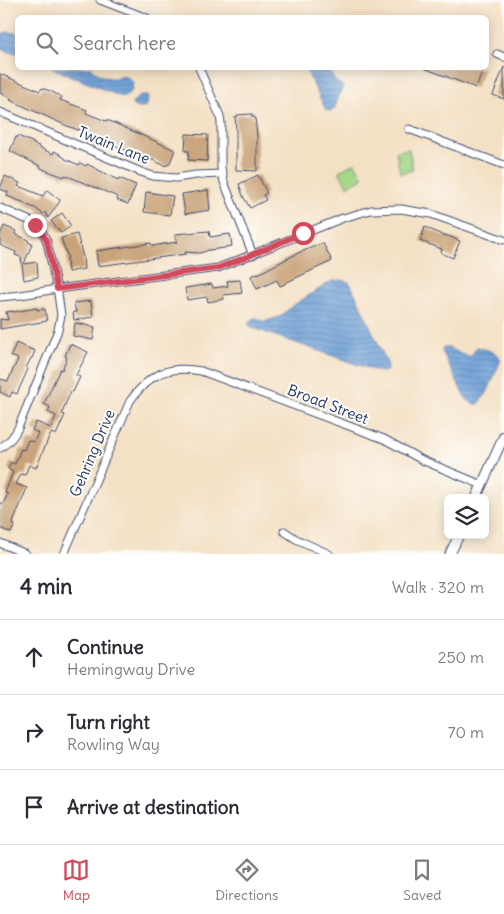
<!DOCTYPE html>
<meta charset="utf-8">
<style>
:root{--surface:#fff;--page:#f2f2f3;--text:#2b2b33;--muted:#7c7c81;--line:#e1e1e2;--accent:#d1495b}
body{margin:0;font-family:Delius,sans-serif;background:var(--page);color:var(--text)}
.controls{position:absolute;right:15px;bottom:15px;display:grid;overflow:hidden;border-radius:8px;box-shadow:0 2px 12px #0003}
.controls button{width:45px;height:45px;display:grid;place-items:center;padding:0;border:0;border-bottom:1px solid var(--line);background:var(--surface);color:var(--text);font:25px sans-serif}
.stop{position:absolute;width:15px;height:15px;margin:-11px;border:4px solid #d1495b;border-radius:50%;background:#fff}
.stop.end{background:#d1495b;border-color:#fff;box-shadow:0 1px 5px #0008}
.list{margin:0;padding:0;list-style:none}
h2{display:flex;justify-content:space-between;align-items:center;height:65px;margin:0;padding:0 20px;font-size:21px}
h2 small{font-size:16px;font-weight:400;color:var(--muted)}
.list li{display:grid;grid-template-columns:32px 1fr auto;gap:15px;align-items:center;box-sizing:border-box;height:75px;padding:0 20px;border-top:1px solid var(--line)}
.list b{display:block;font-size:19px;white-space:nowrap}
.list p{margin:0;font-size:16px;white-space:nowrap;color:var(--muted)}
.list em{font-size:16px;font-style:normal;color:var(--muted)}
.icon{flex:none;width:28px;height:28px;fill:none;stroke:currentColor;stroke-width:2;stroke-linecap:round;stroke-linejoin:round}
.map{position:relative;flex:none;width:504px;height:554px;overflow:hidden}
.search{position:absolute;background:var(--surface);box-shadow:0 2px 12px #0003;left:15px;right:15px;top:15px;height:55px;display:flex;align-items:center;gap:12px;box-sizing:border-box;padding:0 18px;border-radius:8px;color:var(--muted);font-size:19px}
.sheet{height:290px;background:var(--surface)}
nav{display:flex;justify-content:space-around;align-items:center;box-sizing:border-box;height:70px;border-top:1px solid var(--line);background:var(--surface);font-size:14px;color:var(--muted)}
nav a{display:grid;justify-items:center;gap:2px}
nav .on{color:var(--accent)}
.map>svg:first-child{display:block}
</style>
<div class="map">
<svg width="504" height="554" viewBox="0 0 504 554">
<defs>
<pattern id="park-tufts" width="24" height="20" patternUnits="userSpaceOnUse" patternTransform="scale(1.25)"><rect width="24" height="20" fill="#a4d888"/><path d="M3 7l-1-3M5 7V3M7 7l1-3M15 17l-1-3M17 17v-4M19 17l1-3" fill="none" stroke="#8dba78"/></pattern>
<pattern id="water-rules" width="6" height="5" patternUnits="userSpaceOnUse" patternTransform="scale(1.25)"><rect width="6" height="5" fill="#6a9dd5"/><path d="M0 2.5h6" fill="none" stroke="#5680b0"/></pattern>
</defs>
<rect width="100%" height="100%" fill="#fdfcf7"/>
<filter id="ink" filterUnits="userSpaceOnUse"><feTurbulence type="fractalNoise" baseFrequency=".02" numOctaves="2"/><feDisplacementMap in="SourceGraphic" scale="10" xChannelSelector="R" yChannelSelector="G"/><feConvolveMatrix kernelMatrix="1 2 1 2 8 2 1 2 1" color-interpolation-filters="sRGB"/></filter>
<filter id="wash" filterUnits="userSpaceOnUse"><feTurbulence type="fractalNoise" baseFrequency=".0096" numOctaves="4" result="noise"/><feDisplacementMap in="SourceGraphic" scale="20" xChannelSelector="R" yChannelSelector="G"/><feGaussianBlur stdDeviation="1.12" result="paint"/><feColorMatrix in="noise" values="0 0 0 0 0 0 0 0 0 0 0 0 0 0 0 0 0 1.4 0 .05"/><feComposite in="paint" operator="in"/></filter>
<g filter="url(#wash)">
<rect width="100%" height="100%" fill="#f4e0c4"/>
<polygon fill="#a4d888" stroke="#608473" points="355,163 363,178 347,186 339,171"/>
<polygon fill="url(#park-tufts)" stroke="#608473" points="409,149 413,170 400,173 396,152"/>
<g fill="url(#water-rules)" stroke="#42669a">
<polygon points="8,32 17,33 17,53 10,52 0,48 0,34"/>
<path d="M52 68H92C97 74 106 79 114 78 118 77 122 75 126 77 128 77 132 81 133 82L132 90C128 95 125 97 119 96Z"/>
<path d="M305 68H330C332 78 333 81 343 86L334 109 331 111 326 110Z"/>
<polygon points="142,94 144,96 147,96 148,98 147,105 143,108 138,108 132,105 133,102"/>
<polygon points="341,280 349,282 351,285 388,365 387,370 382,372 376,371 253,328 248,324 255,317 264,322 281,316 292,306 332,281"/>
<path d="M443 347C453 347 461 357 471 356L477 347C485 349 495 351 500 358V362L487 393 478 404C470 404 467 400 463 394L442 351Z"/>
</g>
<g id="blocks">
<g fill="#c9a379">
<polygon points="504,67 504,99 493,95"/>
<polygon points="424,68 484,68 476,88"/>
<polygon points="0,74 40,91 42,88 50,91 62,97 60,100 87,110 86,113 106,121 107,120 119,125 175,150 169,165 167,164 166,166 134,152 128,150 128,151 93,136 93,135 78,129 78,130 65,125 10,100 11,98 0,93"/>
<polygon points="252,114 252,117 255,117 257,136 257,171 236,170 236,128 235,117 237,117 237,115"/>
<polygon points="186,134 208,135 207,161 188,160 189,151 185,151"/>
<polygon points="18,136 34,143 33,144 39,146 38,147 53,154 54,151 60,154 60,155 65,158 65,159 79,165 80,163 86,166 87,164 118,180 119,178 136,185 128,204 117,200 118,197 65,175 64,177 45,170 40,167 40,166 10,151 16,137 18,137"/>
<polygon points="258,175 267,193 263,195 266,200 250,208 243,196 239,184"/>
<polygon points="5,176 20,183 18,186 43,196 47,190 60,200 60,201 48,218 45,212 43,214 35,208 25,204 25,203 7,196 8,192 0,189"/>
<polygon points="208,190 210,210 185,214 182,194"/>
<polygon points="146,192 173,196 170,215 144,212"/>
<polygon points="62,213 71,226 61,233 51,221"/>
<polygon points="4,226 16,231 15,234 28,240 28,242 32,244 24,264 37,262 38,277 24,280 21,257 15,255 16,252 0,245 0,235"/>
<polygon points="425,227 444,236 444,235 448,236 460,241 453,258 441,253 442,249 420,241"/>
<polygon points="209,231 210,237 230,234 232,246 225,247 225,248 209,250 200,253 185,252 186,254 98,266 96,251 151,243 152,246 177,242 175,234"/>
<polygon points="77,234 83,257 84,269 68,272 67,258 68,258 61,238"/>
<polygon points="323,243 332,261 285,283 285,284 280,286 277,280 257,289 251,276 258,273 258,274 298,253"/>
<polygon points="240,280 242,293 223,295 224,299 208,302 207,297 187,300 185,288 212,284 213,288 228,286 227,281"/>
<polygon points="91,301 93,317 74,320 73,312 76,312 74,303"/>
<polygon points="37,308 37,310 45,309 47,321 0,329 0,319 8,320 6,312 13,311 13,312"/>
<polygon points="75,323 95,327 93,340 73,336"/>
<polygon points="16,343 35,351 32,358 31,358 26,368 28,369 17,394 12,392 10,397 0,392 0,382 1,379 8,381 18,359 11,356"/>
<polygon points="70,344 88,352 76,375 80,377 73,392 71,391 65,405 62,414 65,415 56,435 52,433 49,437 36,468 29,465 25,475 21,474 16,484 27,488 14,520 13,524 15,525 11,533 0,528 0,503 3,504 8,494 5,493 13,472 8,469 11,462 15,464 21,449 24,450 28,440 34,442 38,433 32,430 36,422 51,428 56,416 48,412 50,407 44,404 60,369 62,370 67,357 65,356"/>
</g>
</g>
</g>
<g filter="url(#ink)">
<use href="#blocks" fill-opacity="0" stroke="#3c4a6d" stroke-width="1"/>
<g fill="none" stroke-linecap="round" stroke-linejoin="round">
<g stroke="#3c4a6d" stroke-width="9">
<g id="minor">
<polyline points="100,0 147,18"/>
<polyline points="497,54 504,57"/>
<polyline points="199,68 220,116 221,123 221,168 224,182 253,255"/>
<polyline points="0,112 141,172 153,176 176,178 196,175 223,174"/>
<polyline points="409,129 504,165"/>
<path d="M0 208 28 220 35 225 43 233 47 242 58 294 61 315 58 330 50 350 18 428C14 437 8 443 0 448"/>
<polyline points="0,297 21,295 57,289 218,268 343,218 371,210 401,209 431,214 504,240"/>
<polyline points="284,531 296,539 329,554"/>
<polyline points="0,543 26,554"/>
<path d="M64 554 130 401C149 374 168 365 201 371L384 439 422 460 482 485"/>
</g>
</g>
<g stroke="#3c4a6d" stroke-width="11">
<g id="major">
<polyline points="476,498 504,436"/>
<polyline points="450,554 459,535"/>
</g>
</g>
<use href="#minor" stroke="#fff" stroke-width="7"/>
<use href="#major" stroke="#fff" stroke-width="9"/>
</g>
</g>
<g fill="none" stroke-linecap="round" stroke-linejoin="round" filter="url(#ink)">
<polyline stroke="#d1495b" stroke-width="6" points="35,225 43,234 47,242 57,289 218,268 244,258 303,233"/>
</g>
<g text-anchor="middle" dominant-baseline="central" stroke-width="4" stroke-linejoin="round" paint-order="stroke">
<g font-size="15" fill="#1b2f5e" stroke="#fdfcf7">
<text transform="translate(114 145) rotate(22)">Twain Lane</text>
<text transform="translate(328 404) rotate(21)">Broad Street</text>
<text transform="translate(92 453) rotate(-67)">Gehring Drive</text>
</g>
</g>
</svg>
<div class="controls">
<button><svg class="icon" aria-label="layers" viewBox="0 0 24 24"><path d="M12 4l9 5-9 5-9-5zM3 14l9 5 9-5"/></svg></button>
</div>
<div class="stop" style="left:303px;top:233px"></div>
<div class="stop end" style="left:35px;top:225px"></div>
<div class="search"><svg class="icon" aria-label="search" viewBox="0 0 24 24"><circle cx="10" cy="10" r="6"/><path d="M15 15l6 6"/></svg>Search here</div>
</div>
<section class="sheet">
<h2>4 min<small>Walk · 320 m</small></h2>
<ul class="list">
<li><svg class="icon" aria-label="ahead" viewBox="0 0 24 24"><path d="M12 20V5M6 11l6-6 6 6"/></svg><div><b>Continue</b><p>Hemingway Drive</p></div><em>250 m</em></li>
<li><svg class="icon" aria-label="right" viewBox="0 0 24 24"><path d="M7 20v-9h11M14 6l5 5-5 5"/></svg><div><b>Turn right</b><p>Rowling Way</p></div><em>70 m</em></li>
<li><svg class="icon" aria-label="arrive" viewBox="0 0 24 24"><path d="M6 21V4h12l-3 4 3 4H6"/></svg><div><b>Arrive at destination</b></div></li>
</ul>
</section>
<nav>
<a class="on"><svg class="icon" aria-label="map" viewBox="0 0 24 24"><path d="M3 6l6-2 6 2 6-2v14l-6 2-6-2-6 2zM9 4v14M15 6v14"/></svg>Map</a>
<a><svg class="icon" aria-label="directions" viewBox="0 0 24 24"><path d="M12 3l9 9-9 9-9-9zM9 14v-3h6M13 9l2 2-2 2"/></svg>Directions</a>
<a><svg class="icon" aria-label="saved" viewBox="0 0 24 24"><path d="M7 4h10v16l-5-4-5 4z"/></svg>Saved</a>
</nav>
